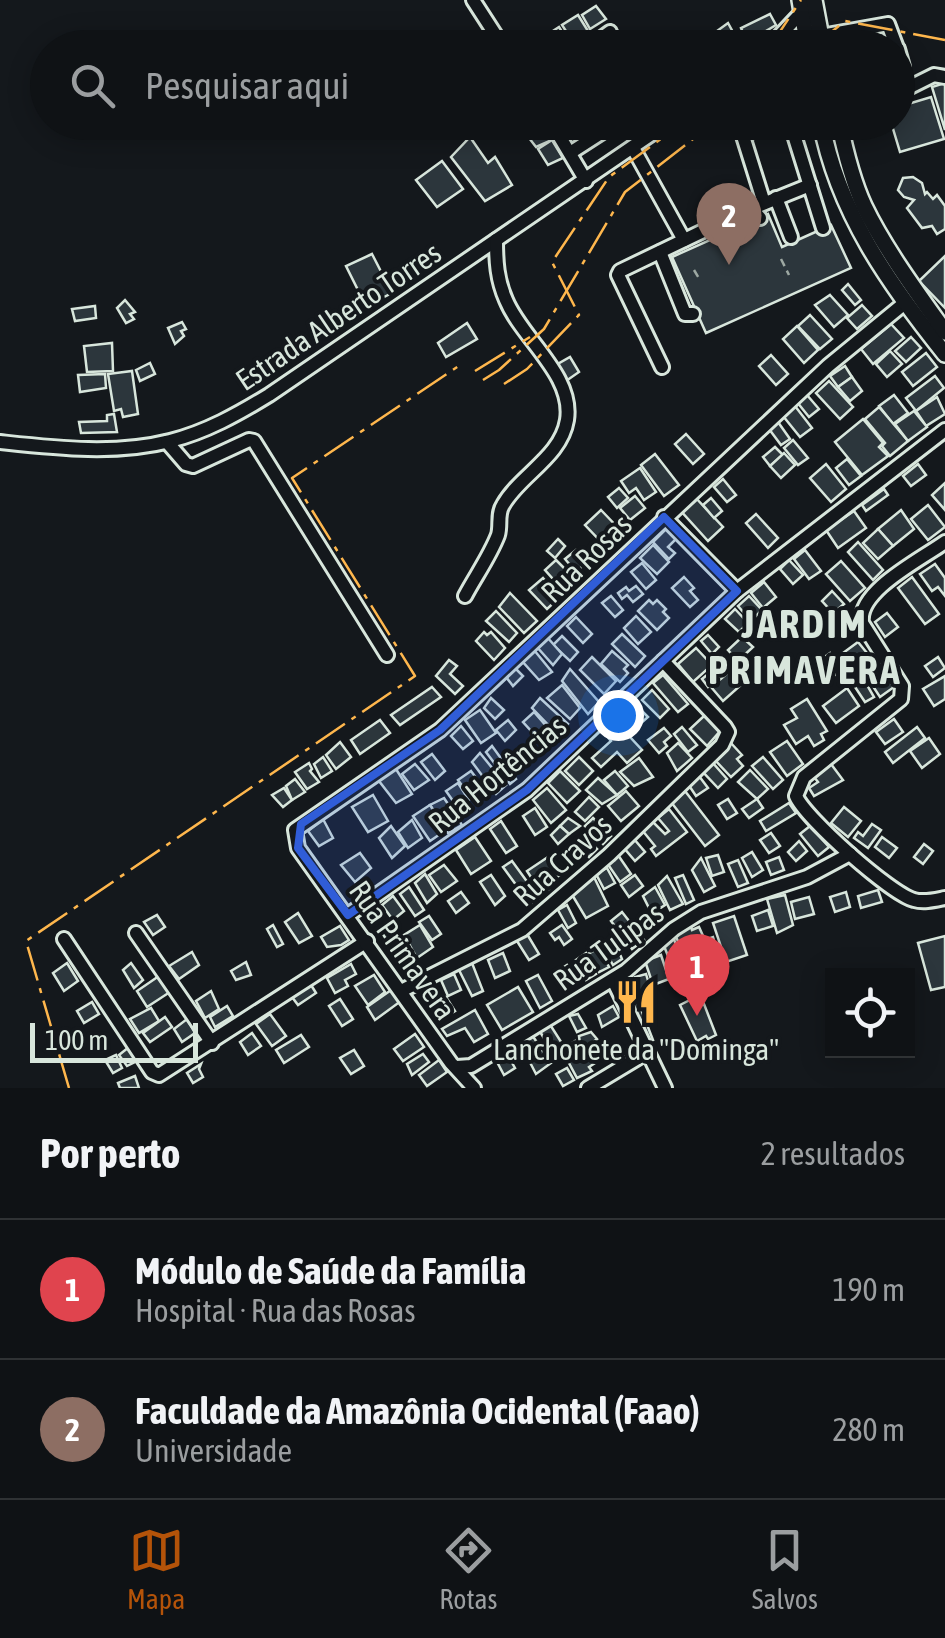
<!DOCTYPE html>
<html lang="pt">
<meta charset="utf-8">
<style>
:root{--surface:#0f1215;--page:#1d2022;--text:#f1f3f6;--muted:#9b9ea0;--line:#2f3234;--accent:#b45309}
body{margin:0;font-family:"Asap Condensed",sans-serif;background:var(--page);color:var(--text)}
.controls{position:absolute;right:30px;bottom:30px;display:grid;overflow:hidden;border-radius:0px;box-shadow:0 5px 25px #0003}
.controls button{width:90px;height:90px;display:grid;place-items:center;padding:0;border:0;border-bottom:2px solid var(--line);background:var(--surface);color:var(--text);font:50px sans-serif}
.scale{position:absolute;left:30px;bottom:25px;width:168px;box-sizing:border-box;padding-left:10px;border:5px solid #d8e6dc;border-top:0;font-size:28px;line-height:35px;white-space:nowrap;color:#d8e6dc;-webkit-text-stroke:8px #14181c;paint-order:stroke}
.you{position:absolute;left:618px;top:715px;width:35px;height:35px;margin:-25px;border:8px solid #fff;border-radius:50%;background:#1a73e8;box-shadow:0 0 0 15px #1a73e833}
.badge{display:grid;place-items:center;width:65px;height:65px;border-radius:50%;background:var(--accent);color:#fff;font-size:32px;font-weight:700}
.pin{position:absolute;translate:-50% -82px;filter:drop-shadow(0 2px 5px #0008)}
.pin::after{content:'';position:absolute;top:52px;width:35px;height:30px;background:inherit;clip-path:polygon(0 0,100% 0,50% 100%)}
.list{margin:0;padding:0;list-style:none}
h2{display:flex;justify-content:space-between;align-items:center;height:130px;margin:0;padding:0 40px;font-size:42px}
h2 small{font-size:32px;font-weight:400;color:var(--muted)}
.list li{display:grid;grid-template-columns:65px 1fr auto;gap:30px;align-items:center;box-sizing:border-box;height:140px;padding:0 40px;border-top:2px solid var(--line)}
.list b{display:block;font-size:38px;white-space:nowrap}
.list p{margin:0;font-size:32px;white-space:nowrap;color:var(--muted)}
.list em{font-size:32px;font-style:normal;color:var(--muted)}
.icon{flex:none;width:55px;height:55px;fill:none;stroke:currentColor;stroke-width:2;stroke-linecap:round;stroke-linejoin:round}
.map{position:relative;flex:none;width:945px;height:1088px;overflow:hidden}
.search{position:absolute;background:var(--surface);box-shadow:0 5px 25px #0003;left:30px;right:30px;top:30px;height:110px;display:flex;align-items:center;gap:25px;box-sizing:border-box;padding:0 35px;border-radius:55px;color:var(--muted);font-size:38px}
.sheet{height:410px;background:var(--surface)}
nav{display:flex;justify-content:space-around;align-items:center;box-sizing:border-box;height:140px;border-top:2px solid var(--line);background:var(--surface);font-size:28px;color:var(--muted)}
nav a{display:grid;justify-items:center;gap:5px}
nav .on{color:var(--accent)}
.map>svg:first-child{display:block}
</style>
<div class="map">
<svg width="945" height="1088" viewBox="0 0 945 1088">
<rect width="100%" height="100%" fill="#14181c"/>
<g fill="#2c363c" stroke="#d8e6dc" stroke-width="2.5">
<polygon points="596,6 606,19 590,29 582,15"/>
<polygon points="770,14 776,25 766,31 770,40 758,48 750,48 741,28"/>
<polygon points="578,15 588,31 573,42 562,25"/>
<polygon points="728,23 739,43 733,48 698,48 696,43 702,33 706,39"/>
<polygon points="559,27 572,48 549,48 542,38"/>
<polygon points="884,32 887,48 845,48 843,39"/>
<polygon points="945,83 945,130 932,87"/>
<polygon points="931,97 944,139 900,152 891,122 898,122 898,107"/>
<polygon points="542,122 552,140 536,147 526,134"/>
<polygon points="569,122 592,122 594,124 578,136"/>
<polygon points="470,137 488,163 495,157 512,185 485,201 451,157"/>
<polygon points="552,140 563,158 548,165 538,149"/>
<polygon points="442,161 463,189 437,207 416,180"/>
<polygon points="913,177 922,183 925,194 927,192 933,199 937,195 945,206 945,229 937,234 932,226 922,228 907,208 914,200 904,197 898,190 903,178"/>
<polygon points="768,214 782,247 831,225 851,268 706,333 672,257"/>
<polygon points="372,254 392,293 366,306 346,266"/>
<polygon points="945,256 945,308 919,281"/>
<polygon points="848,284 861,300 855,305 842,290"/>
<polygon points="830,295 848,315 834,327 815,305"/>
<polygon points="125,300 135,312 130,314 134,319 126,323 117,308"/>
<polygon points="862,305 872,316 857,329 847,318"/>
<polygon points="95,306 96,318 75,321 72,309"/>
<polygon points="810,315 832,339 820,349 798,326"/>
<polygon points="182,322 186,329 181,331 184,336 175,344 168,328"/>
<polygon points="467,323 477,339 446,357 438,343"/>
<polygon points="891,324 904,338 873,364 861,349"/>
<polygon points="797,326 818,350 804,363 783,339"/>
<polygon points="911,337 921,348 906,362 895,351"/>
<polygon points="112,343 113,371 87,372 84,346"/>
<polygon points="890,351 902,364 887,377 876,364"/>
<polygon points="926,353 937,367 913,386 902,372"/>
<polygon points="771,355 788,374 776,385 759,366"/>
<polygon points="570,357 579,372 566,381 556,365"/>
<polygon points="150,363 155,374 140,381 136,370"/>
<polygon points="845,366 852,377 838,387 830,376"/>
<polygon points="132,371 138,414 123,417 121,409 114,411 108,374"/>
<polygon points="105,374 106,388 80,392 78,375"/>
<polygon points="935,376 944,388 916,411 906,398"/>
<polygon points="852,377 862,391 850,401 838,387"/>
<polygon points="829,381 853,407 840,419 816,393"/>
<polygon points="807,395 819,409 809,417 797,402"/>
<polygon points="894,395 908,413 893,424 879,406"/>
<polygon points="937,397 945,414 926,426 916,411"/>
<polygon points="795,406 812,428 800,437 783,416"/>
<polygon points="879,407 908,441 890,456 882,446 885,443 865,419"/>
<polygon points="914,411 927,427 908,441 895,424"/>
<polygon points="114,414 117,432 81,433 79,422 107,421 107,415"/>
<polygon points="863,419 883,443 879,447 888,456 862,475 835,442"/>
<polygon points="778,422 790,439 781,445 769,429"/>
<polygon points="686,434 704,454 693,464 675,444"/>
<polygon points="793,440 808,458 798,465 784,448"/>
<polygon points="775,447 783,455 770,466 763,457"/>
<polygon points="784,453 795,465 781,478 770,466"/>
<polygon points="655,454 679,485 664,496 641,465"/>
<polygon points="847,459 861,476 849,485 836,468"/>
<polygon points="826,464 846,489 831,502 810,478"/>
<polygon points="918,464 926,475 911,486 903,476"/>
<polygon points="640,468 656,492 644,500 636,488 629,493 621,481"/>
<polygon points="723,479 736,495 727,502 714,487"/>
<polygon points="945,483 945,510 932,495"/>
<polygon points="619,488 628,498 617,508 608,497"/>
<polygon points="884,489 888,495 866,511 862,505"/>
<polygon points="635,496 645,508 630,520 620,508"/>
<polygon points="695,497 723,527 708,541 680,510"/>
<polygon points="711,498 722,511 714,518 703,505"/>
<polygon points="928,505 945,527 928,540 911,519"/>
<polygon points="601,510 622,532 606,547 585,525"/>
<polygon points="901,510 914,529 893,546 878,529"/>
<polygon points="854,511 866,528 838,548 826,530"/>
<polygon points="756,514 778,538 768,548 746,523"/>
<polygon points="666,529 676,539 668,547 675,553 669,559 653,542"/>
<polygon points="878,529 893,546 878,559 863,543"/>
<polygon points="558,539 565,546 555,558 547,551"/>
<polygon points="858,542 883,570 873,580 848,552"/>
<polygon points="653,545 669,562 657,574 640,558"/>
<polygon points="576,550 586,563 576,572 565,559"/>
<polygon points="805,550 821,571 809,579 794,559"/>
<polygon points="556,560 573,577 561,588 545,570"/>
<polygon points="789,560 803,575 793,584 780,569"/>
<polygon points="841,561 865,588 850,601 826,574"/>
<polygon points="642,563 656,580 646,589 631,572"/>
<polygon points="935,564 945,578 945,596 938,587 932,591 920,574"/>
<polygon points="684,577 694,588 690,591 698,600 690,607 672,588"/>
<polygon points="912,577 939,614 925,624 898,588"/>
<polygon points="543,578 560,597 547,609 529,590"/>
<polygon points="764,582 776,597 763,608 751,593"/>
<polygon points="636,586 643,594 633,602 627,595 622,599 618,593 626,587 629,591"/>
<polygon points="832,591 844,604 833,613 822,601"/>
<polygon points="510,593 537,621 524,633 499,607"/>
<polygon points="611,596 623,610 615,617 602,603"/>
<polygon points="749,596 762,610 751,621 738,606"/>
<polygon points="649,600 653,604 657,600 666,609 663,612 669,618 657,630 638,611"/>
<polygon points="735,609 748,623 739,632 725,619"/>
<polygon points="496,611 517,633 509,642 486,621"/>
<polygon points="887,613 898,627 885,637 875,622"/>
<polygon points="636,616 651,632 638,644 624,628"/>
<polygon points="576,617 592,634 583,643 567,626"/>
<polygon points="484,632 487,635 491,632 505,648 494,660 476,641"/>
<polygon points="622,634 645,656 635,667 612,644"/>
<polygon points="708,635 719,647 712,654 701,641"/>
<polygon points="562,636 578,652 570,661 553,645"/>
<polygon points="547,637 562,654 553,665 537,647"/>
<polygon points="742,637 753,647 738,661 728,650"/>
<polygon points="858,642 867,653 851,665 843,653"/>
<polygon points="696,648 712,665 693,682 678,664"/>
<polygon points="534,650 552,672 539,680 522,661"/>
<polygon points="612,651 628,665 624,669 628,673 620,682 601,664"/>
<polygon points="830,653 841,671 830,678 819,661"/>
<polygon points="592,657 616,681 604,694 580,670"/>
<polygon points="938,657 945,668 933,677 925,666"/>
<polygon points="449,660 457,666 450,674 463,686 455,694 436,676"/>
<polygon points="717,667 723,674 708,687 702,679"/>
<polygon points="859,667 865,677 851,686 845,675"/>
<polygon points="515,668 523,676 513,686 506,677"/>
<polygon points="874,668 878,675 884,671 894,687 880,697 865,674"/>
<polygon points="570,669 599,702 588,714 562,681"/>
<polygon points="729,672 741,685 723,701 711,687"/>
<polygon points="663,675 688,704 678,712 653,683"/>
<polygon points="945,676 945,699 934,706 923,689"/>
<polygon points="863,678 874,697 865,702 853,684"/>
<polygon points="562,685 580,708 570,719 547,698"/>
<polygon points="432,687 441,697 400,725 391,715"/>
<polygon points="847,688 859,706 836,723 823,706"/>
<polygon points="652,690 669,709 660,718 642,700"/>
<polygon points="491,698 504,710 495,719 484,708"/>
<polygon points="540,698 568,724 559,736 532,708"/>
<polygon points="807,699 827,731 821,734 824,740 814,746 808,736 796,744 784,725 797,718 791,709"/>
<polygon points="636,705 648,717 639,725 628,712"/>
<polygon points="480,710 496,733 481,743 465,720"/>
<polygon points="534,712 554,735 543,744 523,722"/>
<polygon points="704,716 721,730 707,746 690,729"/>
<polygon points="894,719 903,732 885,744 876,732"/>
<polygon points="380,720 390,733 360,754 351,740"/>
<polygon points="508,720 516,730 505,741 496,730"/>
<polygon points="616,722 642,750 627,763 617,752 601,767 592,758 611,741 604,733"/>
<polygon points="461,726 473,741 463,749 451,736"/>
<polygon points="682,727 697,745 688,752 674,734"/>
<polygon points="917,727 925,738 893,763 885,752"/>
<polygon points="664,728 671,736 664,742 667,746 659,753 648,740"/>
<polygon points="929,738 940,754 922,768 910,751"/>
<polygon points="787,741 803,764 787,776 770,752"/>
<polygon points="340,742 351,757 336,769 326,755"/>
<polygon points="730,742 742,755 737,759 743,766 731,777 713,758"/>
<polygon points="678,743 692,758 677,771 667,753"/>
<polygon points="492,746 516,779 510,784 486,752"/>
<polygon points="480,753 506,785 496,794 472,762"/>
<polygon points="432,754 445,771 435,780 421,762"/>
<polygon points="323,757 332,771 321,778 314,764"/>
<polygon points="579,757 593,771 579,785 565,771"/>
<polygon points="763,757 783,780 773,789 752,766"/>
<polygon points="639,758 653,777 634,786 620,772"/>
<polygon points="712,762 727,779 718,788 702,771"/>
<polygon points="309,763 312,769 310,771 319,782 307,789 295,772"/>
<polygon points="415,764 429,780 414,790 402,774"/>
<polygon points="831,764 843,780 814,796 809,788 818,782 814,777"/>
<polygon points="394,766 412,794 396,803 379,781"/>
<polygon points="750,770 768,789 757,799 738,782"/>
<polygon points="471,771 483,787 471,798 458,780"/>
<polygon points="560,771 580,791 567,803 548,783"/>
<polygon points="615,771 628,786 617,795 604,780"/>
<polygon points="699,776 708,788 696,796 688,784"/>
<polygon points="598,778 617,795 602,804 586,790"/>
<polygon points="295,779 305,792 292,800 286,786"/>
<polygon points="458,783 469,800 458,808 446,791"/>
<polygon points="284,788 292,800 283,807 272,795"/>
<polygon points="547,788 566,810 551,823 533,800"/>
<polygon points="626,791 639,806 621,821 608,806"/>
<polygon points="685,791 719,835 705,846 671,802"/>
<polygon points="373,795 388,821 368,832 352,807"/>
<polygon points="589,797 599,807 585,821 575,812"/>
<polygon points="444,798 462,825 448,833 430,805"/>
<polygon points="728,799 737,813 727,819 718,805"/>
<polygon points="757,799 763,808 749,818 742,809"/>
<polygon points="789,803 796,813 766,831 760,821"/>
<polygon points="430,805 446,830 430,841 413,816"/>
<polygon points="844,807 861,821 848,837 831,823"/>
<polygon points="535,808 547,827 535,835 523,816"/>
<polygon points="669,809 687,832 656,856 651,849 655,846 642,830 652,821 665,834 669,831 658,818"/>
<polygon points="568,818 580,826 569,834 560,826"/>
<polygon points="593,818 611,836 603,844 585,826"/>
<polygon points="323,819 333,838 319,846 308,831"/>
<polygon points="412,820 422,838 408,848 398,832"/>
<polygon points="501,821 517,846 506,853 490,829"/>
<polygon points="872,824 881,830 868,848 854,838 858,832 863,836"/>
<polygon points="391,826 405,846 392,858 379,838"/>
<polygon points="560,826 569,834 558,844 551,835"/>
<polygon points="810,826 829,847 818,856 800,834"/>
<polygon points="771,833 780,846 769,853 760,840"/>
<polygon points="475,837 491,861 471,874 456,850"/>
<polygon points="585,837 597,849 589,857 577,845"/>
<polygon points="882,837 897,848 889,858 875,847"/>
<polygon points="634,839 645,852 635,861 624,848"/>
<polygon points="799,841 807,851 796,861 788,852"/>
<polygon points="924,844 933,851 923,864 914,857"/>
<polygon points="752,852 763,870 752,877 742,858"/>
<polygon points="360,853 371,868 355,882 341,865"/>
<polygon points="618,855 631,874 620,882 607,863"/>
<polygon points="718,855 724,872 712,876 706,858"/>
<polygon points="548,857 560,875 546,885 549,889 542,894 527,871"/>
<polygon points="779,857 784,870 771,875 766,862"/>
<polygon points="701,858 715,886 704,892 692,870"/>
<polygon points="738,860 748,883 738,887 728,864"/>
<polygon points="512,861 539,898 530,904 503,867"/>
<polygon points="444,865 457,881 441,892 429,875"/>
<polygon points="607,868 615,883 604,889 596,874"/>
<polygon points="425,874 437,894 427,903 415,883"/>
<polygon points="491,875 505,896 495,905 480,882"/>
<polygon points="593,875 608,906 586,918 571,893"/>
<polygon points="635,875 643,886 629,897 621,885"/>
<polygon points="683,875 694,900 686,904 675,878"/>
<polygon points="667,876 683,904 670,910 658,885"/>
<polygon points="409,887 424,910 415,916 400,894"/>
<polygon points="655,887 665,905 659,909 662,916 654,918 643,896"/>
<polygon points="878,890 882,902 861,908 858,896"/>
<polygon points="461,892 469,903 456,913 448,901"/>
<polygon points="846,892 850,907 835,912 830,897"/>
<polygon points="785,895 793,925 777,933 767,899"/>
<polygon points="393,896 404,911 393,920 382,905"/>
<polygon points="809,897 814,914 795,919 791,902"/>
<polygon points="567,905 576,923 568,928 558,910"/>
<polygon points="768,910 773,926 757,931 752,916"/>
<polygon points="622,912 644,940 632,949 611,921"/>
<polygon points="298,913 312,936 299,943 285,922"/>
<polygon points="157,915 165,927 153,935 144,922"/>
<polygon points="429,916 441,934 432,940 419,922"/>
<polygon points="734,916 747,955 726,962 713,923"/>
<polygon points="393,924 401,937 389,944 381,931"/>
<polygon points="273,925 283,944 277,947 267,929"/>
<polygon points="420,925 433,947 417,958 404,935"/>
<polygon points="562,925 572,939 564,945 559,937 555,940 550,933"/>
<polygon points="340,926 349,940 341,945 327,947 321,937"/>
<polygon points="691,927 692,930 699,927 704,938 697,941 700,945 697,947 704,962 691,968 675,935"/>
<polygon points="527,934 539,954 529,960 517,941"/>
<polygon points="945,936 945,987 931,990 918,943"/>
<polygon points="673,937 683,961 672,966 662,941"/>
<polygon points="713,937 725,978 716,980 704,940"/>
<polygon points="614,940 622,959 613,965 603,947"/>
<polygon points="599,948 609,967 599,972 588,954"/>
<polygon points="192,952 199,965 179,979 169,966"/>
<polygon points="503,953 510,971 495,978 488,960"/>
<polygon points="586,953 596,974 586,980 576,960"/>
<polygon points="661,955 669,979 653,985 645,961"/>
<polygon points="246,962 251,975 236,980 231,971"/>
<polygon points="67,963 78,981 64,991 53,973"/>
<polygon points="131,963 143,980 134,988 123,970"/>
<polygon points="472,963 483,991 472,996 459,970"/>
<polygon points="351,964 356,974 345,980 348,986 335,993 327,978"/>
<polygon points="567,965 576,980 563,987 555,973"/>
<polygon points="454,974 461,990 448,996 441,980"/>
<polygon points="646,974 654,1000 643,1004 635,977"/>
<polygon points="374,975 385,992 368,1005 355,986"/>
<polygon points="538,975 552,1001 540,1008 526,981"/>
<polygon points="159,976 170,992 147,1007 137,991"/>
<polygon points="311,985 316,993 298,1005 292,997"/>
<polygon points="632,986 653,1040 643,1044 623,989"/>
<polygon points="518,987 533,1012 502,1030 487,1005"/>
<polygon points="394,988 401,1001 375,1020 367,1007"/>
<polygon points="211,991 219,1009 205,1018 196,1001"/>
<polygon points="446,997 455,1011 442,1019 433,1005"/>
<polygon points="696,997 700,1006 704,1004 716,1035 708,1039 706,1036 697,1041 680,1005"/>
<polygon points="340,999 353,1019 342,1026 329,1006"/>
<polygon points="92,1002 99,1014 84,1023 77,1011"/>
<polygon points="227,1006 233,1016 215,1027 210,1017"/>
<polygon points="613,1006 619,1017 602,1027 598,1015"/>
<polygon points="151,1008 159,1021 139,1033 130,1019"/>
<polygon points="475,1010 488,1034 474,1042 465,1028 447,1036 442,1029"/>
<polygon points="270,1014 286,1036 272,1046 256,1024"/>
<polygon points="578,1014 586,1028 577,1032 569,1016"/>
<polygon points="165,1017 172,1027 150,1042 143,1033"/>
<polygon points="187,1019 195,1033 182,1042 174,1029"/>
<polygon points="549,1023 565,1048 554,1055 539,1030"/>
<polygon points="591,1032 597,1039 581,1052 579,1036"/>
<polygon points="252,1033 261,1046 248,1055 240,1042"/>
<polygon points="415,1034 424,1047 403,1061 394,1049"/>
<polygon points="301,1035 309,1047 284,1063 276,1050"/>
<polygon points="532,1035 551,1063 536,1074 520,1043"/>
<polygon points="575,1041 584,1057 590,1054 595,1063 589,1067 592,1071 577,1078 562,1050"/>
<polygon points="129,1047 139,1060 127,1066 119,1055"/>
<polygon points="354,1050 364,1066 351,1074 340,1058"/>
<polygon points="423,1054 429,1062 412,1075 407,1064"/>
<polygon points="507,1054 515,1068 504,1075 496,1060"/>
<polygon points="116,1055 122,1068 113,1073 105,1060"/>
<polygon points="439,1060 447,1072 427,1086 419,1075"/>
<polygon points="201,1064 199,1069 203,1077 193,1083 187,1073"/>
<polygon points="567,1068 574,1080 563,1086 556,1074"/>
<polygon points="135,1076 139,1088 120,1088 118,1083"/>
</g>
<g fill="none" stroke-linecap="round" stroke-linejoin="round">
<g stroke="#d8e6dc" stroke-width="18">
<g id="minor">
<polyline points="473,0 504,48"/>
<polyline points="821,36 888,24 897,48"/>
<polyline points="588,48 610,32"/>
<polyline points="768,48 802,12"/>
<polyline points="898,49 903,67"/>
<polyline points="898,93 934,75 945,77"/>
<polyline points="551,122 586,181"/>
<polyline points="790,122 823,228"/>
<polyline points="633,148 684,240"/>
<polyline points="570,153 618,122"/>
<polyline points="776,198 791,237"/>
<polyline points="764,203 743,136 770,122"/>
<polyline points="758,206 810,185"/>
<polyline points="660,252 685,314 693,314"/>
<polyline points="662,367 618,275 620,271 751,208 760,218"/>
<path d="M0 442C56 448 115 455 170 441 206 432 238 414 269 395L669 122"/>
<polyline points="167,442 186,464 193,466 249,440 254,441 387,655"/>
<polyline points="664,517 737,591"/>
<path d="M945 542C920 560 857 591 862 623L902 686 901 699 804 777 796 796C805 818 891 894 914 900 924 903 935 900 945 898"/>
<path d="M465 596C475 577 490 556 498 535 501 525 497 514 503 505 520 475 561 457 567 420 574 375 522 339 506 300 497 280 496 261 496 240"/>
<polyline points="348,915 527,790 737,591 945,430"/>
<polyline points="136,933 212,1043"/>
<polyline points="64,939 152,1072 159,1075 367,941"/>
<polyline points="613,980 665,1088"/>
<polyline points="403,990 522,930 609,855 722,745 728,732 725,727 663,661"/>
<polyline points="457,1067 471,1066 626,971 674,929 701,912 807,877 850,854"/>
<polyline points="474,1088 451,1063 298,848 295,830 440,730 828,366 906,302"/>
<polyline points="588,1088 646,1053"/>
</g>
</g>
<g stroke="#d8e6dc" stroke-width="20">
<g id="major">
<polyline points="800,0 808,48"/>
<polyline points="814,0 823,48"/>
<path d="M821 122C838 212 889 284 945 354"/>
<path d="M839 122C845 151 852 180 864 206 884 248 918 294 945 332"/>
</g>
</g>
<g stroke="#9da8a2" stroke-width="2.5" stroke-dasharray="8 5" stroke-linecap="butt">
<polyline points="781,259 789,275"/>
<polyline points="694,270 700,280"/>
</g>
<use href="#minor" stroke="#14181c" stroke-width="12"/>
<use href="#major" stroke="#14181c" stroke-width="15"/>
<g stroke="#ffb74d" stroke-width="2.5" stroke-dasharray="35 8 5 8" stroke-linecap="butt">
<polyline points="769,48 801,0"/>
<polyline points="812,48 845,21 945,40"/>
<polyline points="475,371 530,337"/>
<polyline points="483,380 499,370 544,329 625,192 715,122"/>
<polyline points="504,384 527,369 579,315 552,262 609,177 684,122"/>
<polyline points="69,1088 26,941 415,676 292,478 463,363"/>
</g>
</g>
<path fill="#305dd8" fill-opacity="0.2" stroke="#305dd8" stroke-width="8" stroke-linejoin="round" d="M664 517 737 591 527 790 348 915 298 848 301 824 440 730Z"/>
<defs>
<g id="restaurant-bare" transform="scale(3.45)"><path d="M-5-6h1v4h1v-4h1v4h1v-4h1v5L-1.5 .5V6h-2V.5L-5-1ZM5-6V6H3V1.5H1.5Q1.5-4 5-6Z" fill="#ffb74d" stroke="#14181c" stroke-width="2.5" paint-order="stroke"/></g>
</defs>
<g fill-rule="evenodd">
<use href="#restaurant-bare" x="636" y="1002"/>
</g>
<g text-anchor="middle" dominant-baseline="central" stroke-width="8" stroke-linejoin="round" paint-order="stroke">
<g font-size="30" fill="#d8e6dc" stroke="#14181c">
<text transform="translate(338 316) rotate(-34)">Estrada Alberto Torres</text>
<text transform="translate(586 558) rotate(-44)">Rua Rosas</text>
<text transform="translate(497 774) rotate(-39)">Rua Hortências</text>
<text transform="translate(562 860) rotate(-42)">Rua Cravos</text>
<text transform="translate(608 946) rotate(-36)">Rua Tulipas</text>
<text transform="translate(403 950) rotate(55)">Rua Primavera</text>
</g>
<g font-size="30" fill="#d8e6dc" stroke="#14181c">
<text x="636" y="1049">Lanchonete da "Dominga"</text>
</g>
<g font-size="40" font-weight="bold" letter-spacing="2.5" fill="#d8e6dc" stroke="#14181c">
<text x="805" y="623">JARDIM<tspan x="805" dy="46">PRIMAVERA</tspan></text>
</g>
</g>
</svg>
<div class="controls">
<button><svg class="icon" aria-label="locate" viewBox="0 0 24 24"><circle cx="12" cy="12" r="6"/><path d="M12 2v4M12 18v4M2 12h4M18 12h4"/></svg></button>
</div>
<div class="scale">100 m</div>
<div class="you"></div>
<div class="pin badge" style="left:697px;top:1016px;background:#e0444e">1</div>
<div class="pin badge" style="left:729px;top:265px;background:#8d6e63">2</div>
<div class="search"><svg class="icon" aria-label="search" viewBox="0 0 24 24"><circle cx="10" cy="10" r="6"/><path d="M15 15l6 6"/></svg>Pesquisar aqui</div>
</div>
<section class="sheet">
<h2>Por perto<small>2 resultados</small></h2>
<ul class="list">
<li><span class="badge" style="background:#e0444e">1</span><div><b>Módulo de Saúde da Família</b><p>Hospital · Rua das Rosas</p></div><em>190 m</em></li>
<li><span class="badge" style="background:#8d6e63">2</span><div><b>Faculdade da Amazônia Ocidental (Faao)</b><p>Universidade</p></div><em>280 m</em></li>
</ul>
</section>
<nav>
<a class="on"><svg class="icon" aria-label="map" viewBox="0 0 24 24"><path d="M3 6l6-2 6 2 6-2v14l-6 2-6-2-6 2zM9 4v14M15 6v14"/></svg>Mapa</a>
<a><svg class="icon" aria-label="directions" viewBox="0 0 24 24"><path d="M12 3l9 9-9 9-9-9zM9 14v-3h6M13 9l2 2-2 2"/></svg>Rotas</a>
<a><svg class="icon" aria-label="saved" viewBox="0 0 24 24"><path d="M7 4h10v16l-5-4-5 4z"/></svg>Salvos</a>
</nav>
